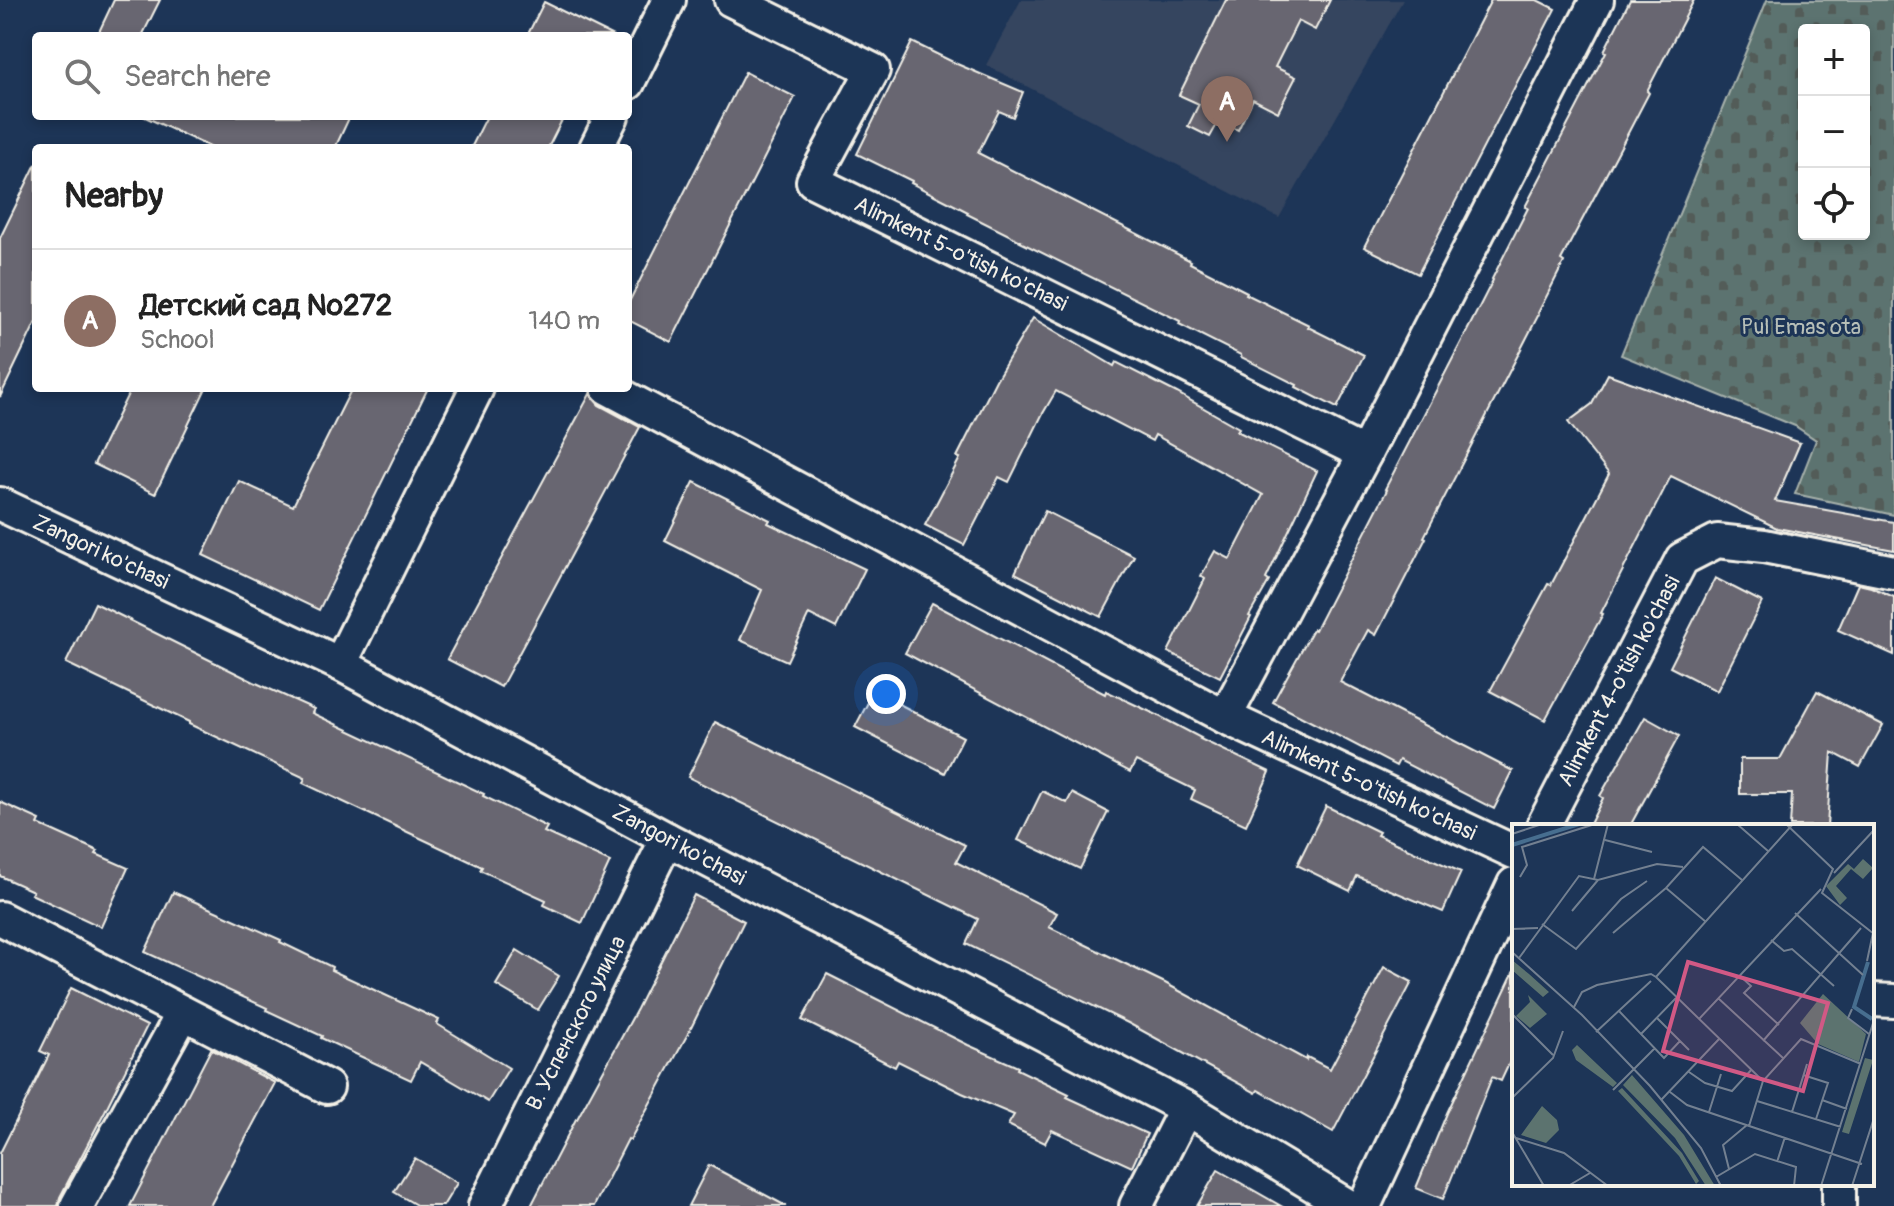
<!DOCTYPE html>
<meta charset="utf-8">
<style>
:root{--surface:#fff;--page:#f6f6f6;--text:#222;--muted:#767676;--line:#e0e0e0;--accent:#db2777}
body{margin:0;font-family:Pangolin,sans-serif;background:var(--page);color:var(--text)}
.controls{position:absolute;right:24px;top:24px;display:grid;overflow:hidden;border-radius:8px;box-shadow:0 4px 12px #0003}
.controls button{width:72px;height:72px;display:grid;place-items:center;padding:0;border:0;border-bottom:2px solid var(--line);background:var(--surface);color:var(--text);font:40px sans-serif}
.you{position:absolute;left:886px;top:694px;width:28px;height:28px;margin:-20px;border:6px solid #fff;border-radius:50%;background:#1a73e8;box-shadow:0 0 0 12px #1a73e833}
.badge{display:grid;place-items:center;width:52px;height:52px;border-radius:50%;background:var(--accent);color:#fff;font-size:26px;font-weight:700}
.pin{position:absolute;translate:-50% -66px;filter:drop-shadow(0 2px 4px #0008)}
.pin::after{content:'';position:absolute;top:42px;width:28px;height:24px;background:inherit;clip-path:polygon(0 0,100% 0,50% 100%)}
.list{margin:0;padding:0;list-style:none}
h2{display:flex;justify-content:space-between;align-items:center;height:104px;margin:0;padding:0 32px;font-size:34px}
h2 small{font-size:26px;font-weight:400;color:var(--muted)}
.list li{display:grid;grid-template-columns:52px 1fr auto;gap:24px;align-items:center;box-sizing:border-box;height:144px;padding:0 32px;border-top:2px solid var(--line)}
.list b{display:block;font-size:30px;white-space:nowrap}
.list p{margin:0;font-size:26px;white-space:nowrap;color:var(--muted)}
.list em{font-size:26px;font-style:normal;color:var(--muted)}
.icon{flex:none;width:44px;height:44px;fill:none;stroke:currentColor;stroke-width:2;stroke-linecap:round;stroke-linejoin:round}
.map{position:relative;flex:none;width:1894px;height:1206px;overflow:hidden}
.search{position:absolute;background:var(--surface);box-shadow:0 4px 12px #0003;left:32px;top:32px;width:600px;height:88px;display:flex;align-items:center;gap:20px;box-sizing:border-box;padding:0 28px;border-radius:8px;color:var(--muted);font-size:30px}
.panel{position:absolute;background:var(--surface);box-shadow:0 4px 12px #0003;left:32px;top:144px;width:600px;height:248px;border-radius:8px}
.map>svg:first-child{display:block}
</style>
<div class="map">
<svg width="1894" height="1206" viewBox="0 0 1894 1206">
<defs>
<pattern id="cemetery-stones" width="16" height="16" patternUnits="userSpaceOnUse" patternTransform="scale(2)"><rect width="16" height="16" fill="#5c736f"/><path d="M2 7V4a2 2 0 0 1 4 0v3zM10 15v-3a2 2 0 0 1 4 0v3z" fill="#525b58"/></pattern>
</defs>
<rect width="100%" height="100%" fill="#1d3557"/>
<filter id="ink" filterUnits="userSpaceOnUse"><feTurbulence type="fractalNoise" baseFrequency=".0125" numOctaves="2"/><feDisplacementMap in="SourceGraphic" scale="16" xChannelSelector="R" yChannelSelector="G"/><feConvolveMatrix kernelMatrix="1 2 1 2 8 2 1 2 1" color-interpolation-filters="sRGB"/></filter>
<g filter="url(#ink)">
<polygon fill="#34445f" points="1021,0 1403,0 1279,218 986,65"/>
<path fill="url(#cemetery-stones)" stroke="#a8b2ac" stroke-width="2" fill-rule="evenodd" d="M1767 0H1894V515L1795 494 1816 440 1795 426 1621 355ZM1804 30H1864V234H1804Z"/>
<g fill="#686671" stroke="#f4f1e8" stroke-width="2">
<polygon points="114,0 160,0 142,36 97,36"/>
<polygon points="1226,0 1330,0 1315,30 1298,21 1275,67 1296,77 1278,112 1253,99 1238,130 1219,121 1210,137 1188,126 1199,104 1179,95"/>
<polygon points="1491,0 1537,0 1555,9 1418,274 1364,247"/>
<polygon points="1630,0 1694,0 1647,91 1649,93 1627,135 1561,260 1564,262 1538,313 1539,314 1424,537 1426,538 1376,635 1368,630 1340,682 1513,771 1494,809 1399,760 1396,766 1273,702 1313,629 1315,630 1387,490 1385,489 1467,331 1493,280 1492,279 1528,208 1525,207 1606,52 1604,51"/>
<polygon points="544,2 613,36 527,36"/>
<polygon points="912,42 957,64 1023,92 1013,117 999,111 978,153 1191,261 1190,263 1247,292 1246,294 1309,325 1308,327 1364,355 1337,408 1296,387 1297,385 1241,357 1241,355 1179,324 1180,321 1020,242 1021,241 967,214 968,212 911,183 912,181 857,154"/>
<polygon points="745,72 795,97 671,342 628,320 628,304"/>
<polygon points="143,116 350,116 335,148 212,148"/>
<polygon points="487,116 564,116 548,148 471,148"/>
<polygon points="36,164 36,322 0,397 0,238"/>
<polygon points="1033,318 1114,366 1116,362 1177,393 1239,428 1237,431 1317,471 1266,579 1269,581 1249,616 1251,617 1220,677 1168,652 1205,579 1201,576 1215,551 1230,559 1263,495 1155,435 1152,441 1056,391 1042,415 1009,482 999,477 964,545 925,525 960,458 957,457 996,380"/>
<polygon points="1608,374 1800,443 1775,501 1894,522 1894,550 1777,528 1671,476 1601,613 1603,614 1545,720 1490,691 1548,584 1551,585 1609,474 1568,422 1592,404"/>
<polygon points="131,388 206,388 155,494 94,464"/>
<polygon points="352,388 428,388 319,610 203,555 239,481 293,506"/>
<polygon points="590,394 599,405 640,427 501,687 447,659"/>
<polygon points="694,482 770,520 768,523 865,569 836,628 809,614 787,661 740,640 762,590 665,541"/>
<polygon points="1045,511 1134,556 1101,617 1015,573"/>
<polygon points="1715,578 1762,602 1717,691 1670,667"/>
<polygon points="1858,584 1871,587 1894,597 1894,655 1838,630"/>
<polygon points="95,603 254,682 314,709 312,713 484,794 483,796 547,827 544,832 610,862 582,923 544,905 546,900 480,870 482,867 303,783 305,778 189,724 189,722 66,663"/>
<polygon points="932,603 1105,694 1106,691 1157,715 1201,738 1200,739 1270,772 1246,825 1191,799 1195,790 1136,761 1130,772 905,653"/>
<polygon points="874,691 963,737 945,773 855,727"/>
<polygon points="1817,691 1883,725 1860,767 1832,752 1827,826 1790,826 1792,794 1740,794 1740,759 1780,759"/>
<polygon points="1645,717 1679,736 1630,826 1589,826 1603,798 1600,796"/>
<polygon points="715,722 965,845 956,862 1057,913 1049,927 1165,983 1306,1060 1307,1057 1330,1069 1384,967 1412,982 1333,1132 1258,1090 1256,1093 1128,1023 966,944 978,919 688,777"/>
<polygon points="1042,791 1067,803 1072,793 1108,812 1080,869 1018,840"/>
<polygon points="0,802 40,820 38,824 98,851 96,854 128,868 101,927 31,894 33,891 0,876"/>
<polygon points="1326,806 1379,832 1377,835 1461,872 1443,912 1357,876 1350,891 1297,865"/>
<polygon points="173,892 281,940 280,942 332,967 331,970 439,1020 437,1024 509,1068 488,1102 420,1062 411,1080 321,1038 322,1036 266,1010 267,1008 145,952"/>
<polygon points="694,895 744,921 690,1030 630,1140 628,1139 594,1206 531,1206 576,1119 577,1119 637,1009"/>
<polygon points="517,950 559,976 538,1010 496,985"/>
<polygon points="1514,971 1514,1053 1501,1081 1492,1077 1443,1199 1416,1188 1447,1113"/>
<polygon points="827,974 968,1045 1018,1067 1017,1069 1069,1094 1067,1097 1147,1134 1132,1167 1052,1130 1045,1143 1008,1125 1014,1115 962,1093 898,1061 895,1067 802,1020"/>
<polygon points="71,988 147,1026 105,1111 60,1197 58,1206 0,1206 0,1153 49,1055 40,1051"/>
<polygon points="211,1049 275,1083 210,1206 130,1206"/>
<polygon points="415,1158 457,1183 443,1206 418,1206 394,1192"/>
<polygon points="709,1165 786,1206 688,1206"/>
<polygon points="1218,1170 1281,1206 1197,1206"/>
</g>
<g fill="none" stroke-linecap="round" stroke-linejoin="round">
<g stroke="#f4f1e8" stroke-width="38">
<g id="minor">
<polyline points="731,0 873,70 813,181 1365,454"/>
<polyline points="628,83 669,0"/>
<polyline points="596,148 612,116"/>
<polyline points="608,388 1225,717 1514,852"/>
<polyline points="0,504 340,664 667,839 1186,1108 1348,1206"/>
<polyline points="340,664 477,388"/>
<polyline points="1225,717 1365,454 1597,0"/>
<polyline points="1543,826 1682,559 1717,541 1764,546 1894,572"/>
<polyline points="0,918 327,1087"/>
<polyline points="1872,1000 1894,1001"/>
<polyline points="77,1206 183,1013"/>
<polyline points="485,1206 667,839"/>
<polyline points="1136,1206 1186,1108"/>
<polyline points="1364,1206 1514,884"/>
<polyline points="1839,1206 1839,1184"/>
</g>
</g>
<use href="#minor" stroke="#1d3557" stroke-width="32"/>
</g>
</g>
<g text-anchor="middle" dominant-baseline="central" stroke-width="6" stroke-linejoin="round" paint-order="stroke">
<g font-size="22" fill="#f4f1e8" stroke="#1d3557">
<text transform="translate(961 254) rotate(26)">Alimkent 5-o'tish ko'chasi</text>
<text transform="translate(101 552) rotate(25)">Zangori ko'chasi</text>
<text transform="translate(1619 681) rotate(-62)">Alimkent 4-o'tish ko'chasi</text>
<text transform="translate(1369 785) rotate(25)">Alimkent 5-o'tish ko'chasi</text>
<text transform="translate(679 845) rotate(28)">Zangori ko'chasi</text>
<text transform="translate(576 1023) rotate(-63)">В. Успенского улица</text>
</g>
<g font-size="22" fill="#b7bfb8" stroke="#1d3557">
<text x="1801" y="327">Pul Emas ota</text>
</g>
</g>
<g transform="translate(1512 824)">
<rect width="362" height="362" fill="#1d3557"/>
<path d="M0 136 17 150 37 168 31 173 0 146ZM16 171 35 190 18 204 4 192 18 178ZM65 221 105 259 101 263 64 236 60 226ZM120 251 172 311 203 362H194L163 314 111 261ZM110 264 170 329 187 357 184 360 167 332 106 267ZM30 282 45 296 47 306 34 319 9 311Z" fill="#5c736f"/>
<path d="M351 35 361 44 351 55 339 45 324 62 335 74 328 81 314 62 336 40 342 45ZM353 234 361 236 337 310 330 308Z" fill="#5c736f"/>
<path d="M311 170 354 210 347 238 306 220 288 199Z" fill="#5c736f"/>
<path fill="none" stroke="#476e8f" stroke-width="4" d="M0 21 67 0M356 138 342 183 360 195"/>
<path fill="none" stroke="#738091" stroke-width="2" d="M225 0 256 27M274 0 321 45 310 69 362 110M0 10 30 0M93 16 140 28M322 49 362 6M8 53 15 41 10 23 83 0M82 55 96 0M154 64 194 98M60 87 86 56M283 89 351 151M30 100 64 125 109 75 135 57M0 105 26 104M101 109 154 64 191 23 230 56M259 116 272 127 280 125 322 162M0 128 70 191 138 262 189 324 209 362M7 134 67 52 86 56 145 40 171 43M355 137 362 104M227 151 239 162 232 169 267 201M144 153 281 0M144 153 251 257M206 174 271 234M62 183 70 168 85 161 139 150 144 153M340 185 336 194 357 210M107 187 152 234 168 217M0 190 41 231M145 194 177 226M187 195 309 65M84 208 139 157M129 210 164 174M251 217 349 104M177 248 193 259 220 267 240 245M291 251 316 259 304 295M101 266 143 224M158 268 175 281 350 340M0 274 41 234 51 207M150 275 208 214M310 276 335 285M245 277 329 303M197 288 209 250M280 288 295 240M237 302 251 257 289 215 349 240M0 308 32 362M4 314 52 329 96 362M265 338 273 313M217 345 211 321 235 301M204 353 243 330 284 343 282 362M56 362 78 349M309 362 362 196M340 362 362 294"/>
<path fill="#d15985" fill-opacity="0.15" stroke="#d15985" stroke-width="4" d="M176 138 316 179 291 267 151 227Z"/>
<rect width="362" height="362" fill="none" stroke="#f4f1e8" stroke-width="4"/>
</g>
</svg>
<div class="controls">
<button>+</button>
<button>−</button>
<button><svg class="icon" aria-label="locate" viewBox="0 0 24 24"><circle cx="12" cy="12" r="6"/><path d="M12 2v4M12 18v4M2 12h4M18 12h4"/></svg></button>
</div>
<div class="you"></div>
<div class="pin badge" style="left:1227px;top:142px;background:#8d6e63">A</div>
<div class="search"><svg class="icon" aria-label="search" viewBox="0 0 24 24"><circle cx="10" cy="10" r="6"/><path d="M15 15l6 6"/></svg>Search here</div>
<section class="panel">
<h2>Nearby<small></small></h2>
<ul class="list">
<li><span class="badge" style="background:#8d6e63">A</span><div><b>Детский сад №272</b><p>School</p></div><em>140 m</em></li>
</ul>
</section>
</div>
